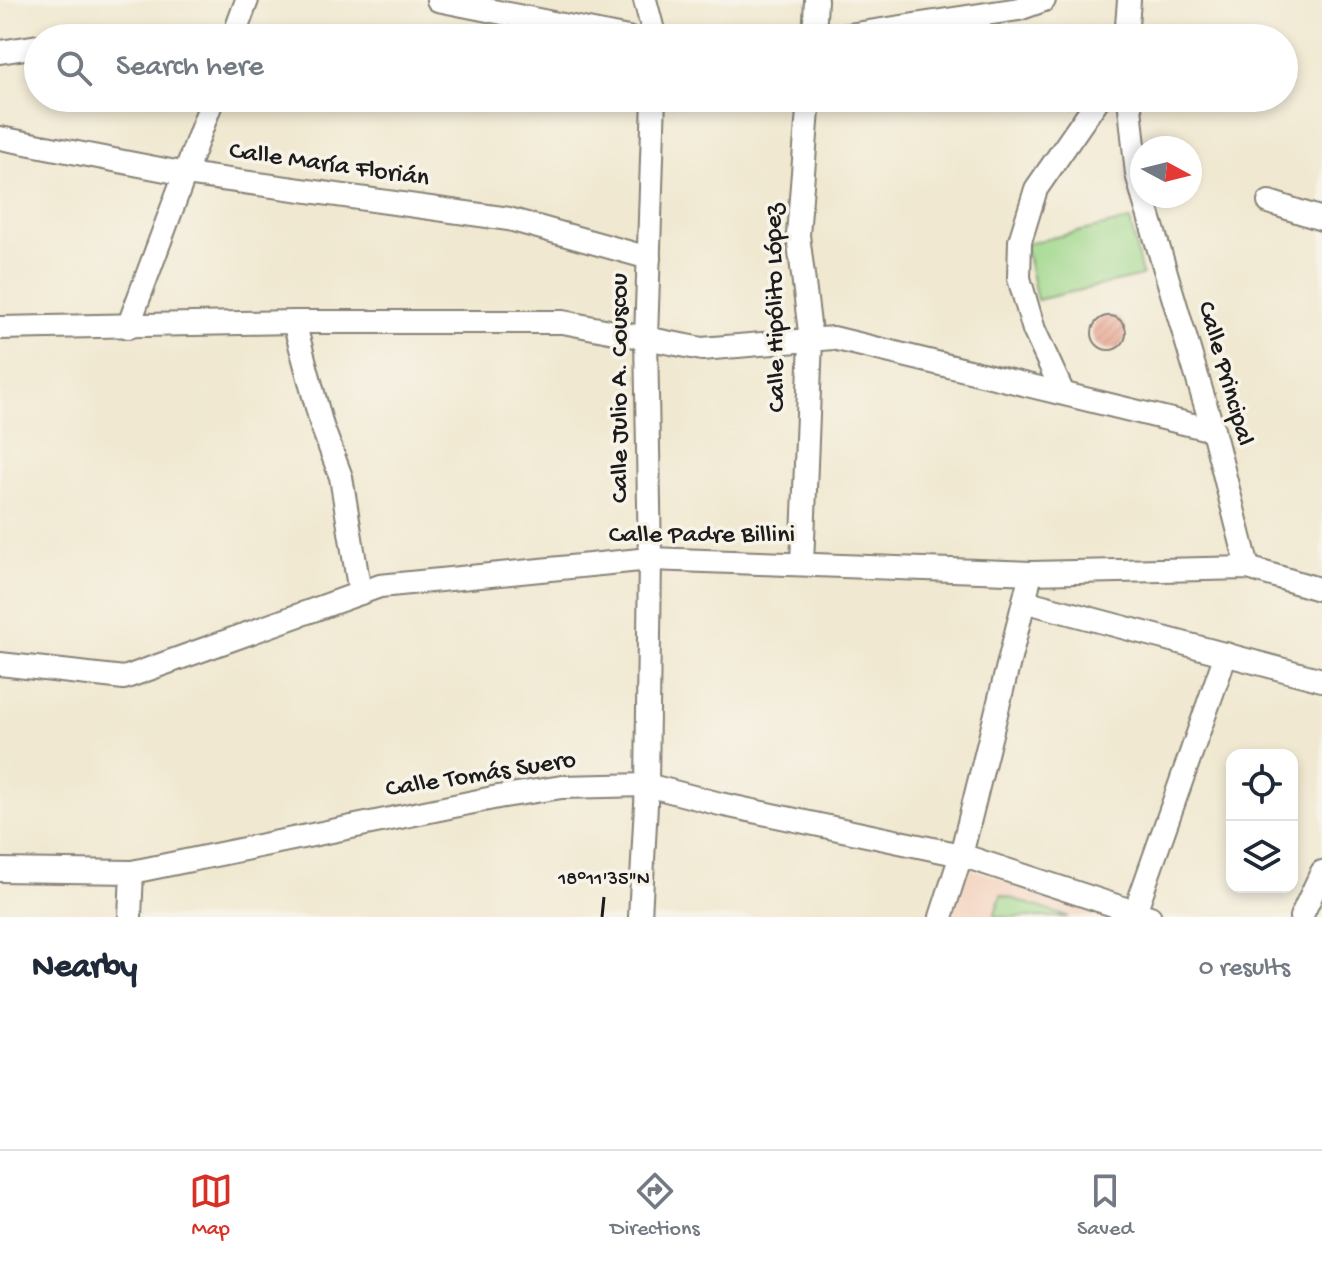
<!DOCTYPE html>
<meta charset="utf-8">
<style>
:root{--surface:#fff;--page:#f6f6f7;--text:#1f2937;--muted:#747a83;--line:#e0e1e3;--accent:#d93025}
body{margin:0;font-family:"Gochi Hand",sans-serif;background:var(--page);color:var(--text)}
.controls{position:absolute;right:24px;bottom:24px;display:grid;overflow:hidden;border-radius:16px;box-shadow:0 4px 12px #0003}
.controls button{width:72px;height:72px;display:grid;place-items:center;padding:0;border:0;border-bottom:2px solid var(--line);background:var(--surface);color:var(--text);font:40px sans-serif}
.compass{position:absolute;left:1130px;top:136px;width:72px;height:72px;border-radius:50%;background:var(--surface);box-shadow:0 4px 12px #0003;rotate:97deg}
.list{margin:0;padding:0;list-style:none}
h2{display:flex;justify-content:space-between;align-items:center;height:104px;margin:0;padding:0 32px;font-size:34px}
h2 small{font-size:26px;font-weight:400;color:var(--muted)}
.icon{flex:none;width:44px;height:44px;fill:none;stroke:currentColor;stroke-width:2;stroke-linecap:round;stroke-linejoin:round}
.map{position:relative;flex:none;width:1322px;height:917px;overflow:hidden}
.search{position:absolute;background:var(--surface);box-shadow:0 4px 12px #0003;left:24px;right:24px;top:24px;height:88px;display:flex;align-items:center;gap:20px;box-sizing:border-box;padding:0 28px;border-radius:44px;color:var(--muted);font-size:30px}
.sheet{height:232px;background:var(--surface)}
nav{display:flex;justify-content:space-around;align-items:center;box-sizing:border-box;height:112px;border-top:2px solid var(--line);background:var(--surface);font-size:22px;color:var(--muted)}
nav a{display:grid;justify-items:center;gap:4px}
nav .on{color:var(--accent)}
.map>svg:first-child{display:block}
</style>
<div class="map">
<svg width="1322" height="917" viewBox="0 0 1322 917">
<defs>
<pattern id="building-hatch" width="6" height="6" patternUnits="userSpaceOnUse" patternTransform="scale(2)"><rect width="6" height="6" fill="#e38e78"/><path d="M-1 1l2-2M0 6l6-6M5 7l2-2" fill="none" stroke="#b77362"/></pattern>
</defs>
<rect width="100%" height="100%" fill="#f7f3e8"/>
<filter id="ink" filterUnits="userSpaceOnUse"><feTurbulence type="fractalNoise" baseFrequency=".0125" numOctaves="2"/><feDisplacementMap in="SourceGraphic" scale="16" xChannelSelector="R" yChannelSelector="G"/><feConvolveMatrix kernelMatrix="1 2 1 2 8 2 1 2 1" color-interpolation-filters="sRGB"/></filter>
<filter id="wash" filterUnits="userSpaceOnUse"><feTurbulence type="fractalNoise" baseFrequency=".006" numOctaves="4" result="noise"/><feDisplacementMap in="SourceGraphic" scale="32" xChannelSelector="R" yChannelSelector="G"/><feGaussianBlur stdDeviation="1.8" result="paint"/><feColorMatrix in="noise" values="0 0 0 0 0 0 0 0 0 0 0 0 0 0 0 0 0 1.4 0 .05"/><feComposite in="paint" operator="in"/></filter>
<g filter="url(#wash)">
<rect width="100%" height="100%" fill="#f0e8d0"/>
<polygon fill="#f4d3c0" points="966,867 1109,917 951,917"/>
<g fill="#9fd88b" stroke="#5e7a54" stroke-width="2">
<polygon points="1130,220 1142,276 1037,300 1025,244"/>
<polygon points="1001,895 1069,917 994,917"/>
</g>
<g id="blocks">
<circle fill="url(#building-hatch)" cx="1109" cy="333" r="17"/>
</g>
</g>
<g filter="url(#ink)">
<use href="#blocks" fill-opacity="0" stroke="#868276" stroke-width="2"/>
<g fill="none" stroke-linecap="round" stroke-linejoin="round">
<g stroke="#868276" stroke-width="26">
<g id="street">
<polyline points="438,0 628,38"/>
<polyline points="645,0 655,38"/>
<polyline points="233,38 247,0"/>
<polyline points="814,38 816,0"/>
<polyline points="829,38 1019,9 1044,0"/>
<polyline points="1126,38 1129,0"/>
<polyline points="0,52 38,46"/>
<polyline points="1129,98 1137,174 1142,192"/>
<polyline points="0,138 186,174 509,219 649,258"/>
<polyline points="1143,196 1213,430 1248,568"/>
<polyline points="1269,202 1322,219"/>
<polyline points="294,322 322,426 341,477 360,593"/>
<polyline points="128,327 213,98"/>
<polyline points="0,328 294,322 563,322 702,349 833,338 1213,430"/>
<polyline points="1063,393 1034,330 1019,278 1020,241 1036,189 1099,98"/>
<polyline points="802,564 811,340 798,235 809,98"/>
<polyline points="1024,601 1322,680"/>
<polyline points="0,664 124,678 380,586 650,559 1031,573 1248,568 1322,590"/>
<polyline points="0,870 132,872 498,797 562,787 647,785 720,804 961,855 1150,917"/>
<polyline points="1135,912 1226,654"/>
<polyline points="130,917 132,872"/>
<polyline points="640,917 647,785 650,559 646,338 654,98"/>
<polyline points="941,917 961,855 1031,573"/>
<polyline points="1301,917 1322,872"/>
</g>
</g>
<use href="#street" stroke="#fff" stroke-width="22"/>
</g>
</g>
<path fill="none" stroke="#1c1c1c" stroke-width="3" d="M602 917 604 897"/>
<g text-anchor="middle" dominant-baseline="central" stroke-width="7" stroke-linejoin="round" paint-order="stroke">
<g font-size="26" fill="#1c1c1c" stroke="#f7f3e8">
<text transform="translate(329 166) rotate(8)">Calle María Florián</text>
<text transform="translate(777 308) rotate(-91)">Calle Hipólito López</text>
<text transform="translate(1224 374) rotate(74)">Calle Principal</text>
<text transform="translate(621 388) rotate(-90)">Calle Julio A. Couscou</text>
<text x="702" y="536">Calle Padre Billini</text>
<text transform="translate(481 776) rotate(-9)">Calle Tomás Suero</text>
</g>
</g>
<g font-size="20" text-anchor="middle" fill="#1c1c1c" stroke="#f7f3e8" stroke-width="7" stroke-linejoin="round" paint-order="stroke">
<text x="604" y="884">18°11'35"N</text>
</g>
</svg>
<div class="controls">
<button><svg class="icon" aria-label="locate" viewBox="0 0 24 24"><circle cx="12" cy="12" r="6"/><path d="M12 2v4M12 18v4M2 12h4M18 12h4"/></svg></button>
<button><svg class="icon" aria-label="layers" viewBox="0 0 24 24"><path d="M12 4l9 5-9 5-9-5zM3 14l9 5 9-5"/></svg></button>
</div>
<svg class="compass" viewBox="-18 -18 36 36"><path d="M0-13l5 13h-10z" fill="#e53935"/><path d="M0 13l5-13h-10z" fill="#747a83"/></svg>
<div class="search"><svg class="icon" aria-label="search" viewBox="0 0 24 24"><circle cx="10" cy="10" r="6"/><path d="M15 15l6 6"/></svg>Search here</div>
</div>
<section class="sheet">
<h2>Nearby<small>0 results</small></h2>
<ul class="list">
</ul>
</section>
<nav>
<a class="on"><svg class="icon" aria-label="map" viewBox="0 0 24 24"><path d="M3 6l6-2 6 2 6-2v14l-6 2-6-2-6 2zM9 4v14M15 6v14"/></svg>Map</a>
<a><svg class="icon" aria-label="directions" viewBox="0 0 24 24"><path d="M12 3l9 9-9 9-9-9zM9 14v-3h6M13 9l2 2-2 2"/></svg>Directions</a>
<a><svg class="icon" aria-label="saved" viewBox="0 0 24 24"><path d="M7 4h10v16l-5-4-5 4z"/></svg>Saved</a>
</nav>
